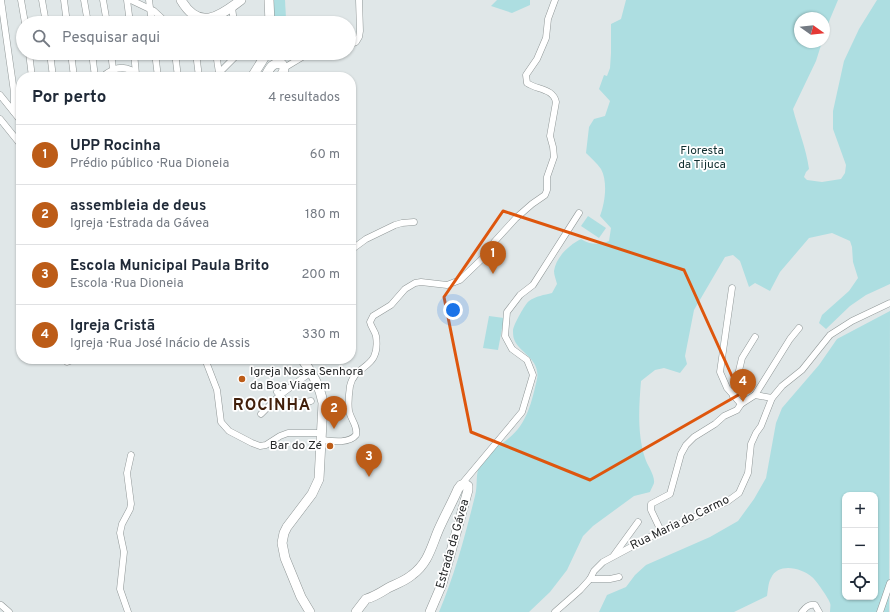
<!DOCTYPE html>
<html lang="pt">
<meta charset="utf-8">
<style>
:root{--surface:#fff;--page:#f2f2f3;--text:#1f2937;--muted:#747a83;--line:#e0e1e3;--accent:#bc5c18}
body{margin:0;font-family:Overpass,sans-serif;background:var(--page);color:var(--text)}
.controls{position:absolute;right:12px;bottom:12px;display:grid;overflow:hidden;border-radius:8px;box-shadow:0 1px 3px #0004}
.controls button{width:36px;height:36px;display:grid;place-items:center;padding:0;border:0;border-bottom:1px solid var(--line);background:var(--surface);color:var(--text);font:20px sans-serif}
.compass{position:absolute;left:794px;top:12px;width:36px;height:36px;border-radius:50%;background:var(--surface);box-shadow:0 1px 3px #0004;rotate:105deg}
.you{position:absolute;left:453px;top:310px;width:14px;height:14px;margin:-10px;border:3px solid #fff;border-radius:50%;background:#1a73e8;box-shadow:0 0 0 6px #1a73e833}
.badge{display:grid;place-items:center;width:26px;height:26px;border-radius:50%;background:var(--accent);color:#fff;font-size:13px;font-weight:700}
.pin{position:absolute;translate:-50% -33px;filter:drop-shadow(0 1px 2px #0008)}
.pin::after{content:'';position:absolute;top:21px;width:14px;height:12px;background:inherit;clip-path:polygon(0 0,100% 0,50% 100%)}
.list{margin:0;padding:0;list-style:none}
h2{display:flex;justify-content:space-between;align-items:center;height:52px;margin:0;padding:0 16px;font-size:17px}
h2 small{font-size:13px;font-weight:400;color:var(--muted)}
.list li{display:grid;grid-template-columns:26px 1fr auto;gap:12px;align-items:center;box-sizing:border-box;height:60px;padding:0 16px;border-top:1px solid var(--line)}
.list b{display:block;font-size:15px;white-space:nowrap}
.list p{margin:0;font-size:13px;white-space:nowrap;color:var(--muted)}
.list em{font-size:13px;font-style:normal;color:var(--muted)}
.icon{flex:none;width:22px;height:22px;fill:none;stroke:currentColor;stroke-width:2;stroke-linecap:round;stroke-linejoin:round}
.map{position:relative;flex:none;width:890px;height:612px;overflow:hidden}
.search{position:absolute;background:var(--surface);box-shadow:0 1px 3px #0004;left:16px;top:16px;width:340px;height:44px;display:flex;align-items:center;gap:10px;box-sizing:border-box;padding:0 14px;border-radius:22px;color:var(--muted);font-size:15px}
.panel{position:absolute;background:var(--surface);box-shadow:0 1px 3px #0004;left:16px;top:72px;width:340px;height:292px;border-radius:16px}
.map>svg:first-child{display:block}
</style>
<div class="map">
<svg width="890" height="612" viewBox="0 0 890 612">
<rect width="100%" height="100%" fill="#e0e7e8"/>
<g fill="#addee1" fill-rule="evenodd">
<polygon points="274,0 285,0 286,18 284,23 274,23"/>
<polygon points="497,0 530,0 530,5 512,13 491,6"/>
<path d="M626 0H838L830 19 824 37V18H800V42H822L816 61 793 109C798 129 806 148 809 169L806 172 804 177 807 180 822 182 841 179 845 173 846 165 833 129V111L844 61 859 29 877 0H890V284L866 295 850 306 826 329 819 323 822 315 849 291 858 278 853 262 852 247 850 241 832 233 809 238 780 272 770 291 755 283 749 287 740 261 733 255 725 257 694 310 685 356 687 364 680 373 664 368 655 370 641 381C639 406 637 433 645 458 647 465 655 475 654 483 653 486 651 489 650 492L634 496 593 526 583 536 567 570 550 592 529 612H439C455 574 465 536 475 496 478 485 475 475 480 464 485 452 500 446 509 438 527 424 532 401 537 379 541 359 518 352 514 339 513 337 513 332 513 330 514 324 525 304 529 301 536 296 544 295 552 293L557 284C556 280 554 275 554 271 556 257 569 245 581 239 591 245 598 245 609 241L611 228 600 216C605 203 608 182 601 169 597 163 591 158 586 153L589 127 594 119 605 116 610 101 599 89 604 75 607 76 610 68 611 53V24L621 19Z"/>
<polygon points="588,216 606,228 599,238 581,226"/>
<path d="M890 311 889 612H830C830 609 831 605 830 603 829 599 816 580 812 577 802 568 778 562 771 578 768 583 768 591 767 596L734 612H599L607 595 626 587 635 575 646 565 710 537 738 521 754 499 766 478 776 423 782 408 819 365 837 339ZM845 495H875V597H845Z"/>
<polygon points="489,316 504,318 498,350 483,348"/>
</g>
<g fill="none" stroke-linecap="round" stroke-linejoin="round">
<g stroke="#909797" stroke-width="7">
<g id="street">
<polyline points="1,0 14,92 14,112"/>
<polyline points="21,0 25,23"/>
<polyline points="42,0 46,23"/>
<polyline points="64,0 67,23"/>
<polyline points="84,0 88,23"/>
<polyline points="103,0 107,23"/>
<polyline points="127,0 130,23"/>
<polyline points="131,0 154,11 167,23"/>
<polyline points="149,0 152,23"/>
<polyline points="232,7 234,23"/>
<polyline points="349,45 356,42 359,37 360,31 359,0"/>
<polyline points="29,53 32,77"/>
<polyline points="50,53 53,77"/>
<polyline points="71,53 74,77"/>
<polyline points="92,53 95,77"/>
<polyline points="111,53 113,69"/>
<polyline points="134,53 136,74"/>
<polyline points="155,53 158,77"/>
<polyline points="175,53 178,77"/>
<polyline points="196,53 199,77"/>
<polyline points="216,53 219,73"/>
<polyline points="284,68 309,53"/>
<path d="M102 77C114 67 127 63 139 77"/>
<polyline points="215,77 239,53"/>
<polyline points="0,95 21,121"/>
<polyline points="0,119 21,145"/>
<polyline points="351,250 366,239 395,225 402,223 414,222"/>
<polyline points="732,288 720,372 727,388 741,404"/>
<polyline points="205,359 217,390 221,422 229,431 252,443 260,446 266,445 280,436 288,433 322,433"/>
<polyline points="67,362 75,359"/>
<polyline points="277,392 289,405 311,401"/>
<polyline points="755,395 772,398"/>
<polyline points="733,396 742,358 755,337"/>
<polyline points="261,414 280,395 311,372"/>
<path d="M322 440C331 441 349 444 356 435 358 426 351 420 349 411 348 404 349 393 350 386 355 363 381 370 376 336 375 331 371 327 370 322L373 316 391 305 405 289 415 283 421 282 447 285 460 280 484 257 495 241 516 218 532 204 545 195 547 190V177L554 157 553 147 550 136 556 102C553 88 537 90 527 83L526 75 537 59 546 38 548 19 555 0"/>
<polyline points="461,485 522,412 533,375 527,360 512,349 505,336 507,312 520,295 533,285 579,213"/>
<polyline points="661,531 651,510 651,504 670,494 681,454 686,445 694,437 715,424 724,416 737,410 741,404 755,395 790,339 799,328"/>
<polyline points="614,555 638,522"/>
<polyline points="590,579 610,579 619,577"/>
<polyline points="1,605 9,612"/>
<polyline points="128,612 120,589 124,552 120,533 122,524 130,509 131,504 127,473 131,455"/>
<polyline points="555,612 580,590 590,579 594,571 603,562 661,531 680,524 728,501 739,493 748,473 751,444 756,433 761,426 772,398 782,386 802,370 830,335 852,321 890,303"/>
<path d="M802 612C806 607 809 604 815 605L819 612"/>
<polyline points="880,612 890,583"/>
</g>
</g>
<g stroke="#909797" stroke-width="10">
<g id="secondary">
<path d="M181 0C199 31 219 17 241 0"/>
<polyline points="269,0 270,23"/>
<polyline points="252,77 267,53"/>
<path d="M265 77C269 70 272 61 282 64 286 69 283 73 280 77"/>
<path d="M302 359C312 373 320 386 323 403L319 479 312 494 287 527 284 533 282 543 285 558 301 597 310 612"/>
<path d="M356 612 366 599C374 597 380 593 388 588 396 584 405 581 412 575 428 563 431 548 438 531 444 517 452 503 458 489L461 485 465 484 468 486V490L442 584 430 612"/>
</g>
</g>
<use href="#street" stroke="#fff" stroke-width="6"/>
<use href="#secondary" stroke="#fff" stroke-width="9"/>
</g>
<path fill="none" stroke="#de560d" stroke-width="3" stroke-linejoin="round" d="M503 211 684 270 740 394 590 480 471 432 444 297Z"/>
<g fill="#bc5c18" stroke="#fff" stroke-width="1.5">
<circle cx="242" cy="379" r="4"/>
<circle cx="330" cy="446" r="4"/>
</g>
<g text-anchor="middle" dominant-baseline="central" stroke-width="3.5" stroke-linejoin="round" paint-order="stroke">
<g font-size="12" fill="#113031" stroke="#fff">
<text x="702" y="151">Floresta<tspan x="702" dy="14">da Tijuca</tspan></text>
</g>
<g font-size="12" fill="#252728" stroke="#fff" text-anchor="start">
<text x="250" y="372">Igreja Nossa Senhora<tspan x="250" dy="14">da Boa Viagem</tspan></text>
<text x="322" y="446" text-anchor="end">Bar do Zé</text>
</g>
<g font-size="12" fill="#252728" stroke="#fff">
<text transform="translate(680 523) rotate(-26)">Rua Maria do Carmo</text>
<text transform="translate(453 544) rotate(-74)">Estrada da Gávea</text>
</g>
<g font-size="16" font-weight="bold" letter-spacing="1" fill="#411f0b" stroke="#fff">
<text x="272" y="406">ROCINHA</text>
</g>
</g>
</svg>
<div class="controls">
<button>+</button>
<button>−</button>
<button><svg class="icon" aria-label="locate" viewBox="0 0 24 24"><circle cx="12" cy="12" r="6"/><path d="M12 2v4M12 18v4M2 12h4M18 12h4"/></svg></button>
</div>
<svg class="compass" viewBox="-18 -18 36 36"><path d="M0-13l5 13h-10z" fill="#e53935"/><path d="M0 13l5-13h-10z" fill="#747a83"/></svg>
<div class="you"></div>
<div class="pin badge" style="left:493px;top:274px">1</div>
<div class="pin badge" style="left:334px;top:429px">2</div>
<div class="pin badge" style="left:369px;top:477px">3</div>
<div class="pin badge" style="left:743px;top:402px">4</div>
<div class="search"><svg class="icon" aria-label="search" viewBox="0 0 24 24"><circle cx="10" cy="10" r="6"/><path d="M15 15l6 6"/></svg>Pesquisar aqui</div>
<section class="panel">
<h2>Por perto<small>4 resultados</small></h2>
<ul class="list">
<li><span class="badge">1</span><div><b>UPP Rocinha</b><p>Prédio público · Rua Dioneia</p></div><em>60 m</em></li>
<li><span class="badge">2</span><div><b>assembleia de deus</b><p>Igreja · Estrada da Gávea</p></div><em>180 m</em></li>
<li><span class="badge">3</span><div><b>Escola Municipal Paula Brito</b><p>Escola · Rua Dioneia</p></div><em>200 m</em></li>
<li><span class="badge">4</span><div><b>Igreja Cristã</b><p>Igreja · Rua José Inácio de Assis</p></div><em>330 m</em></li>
</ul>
</section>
</div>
